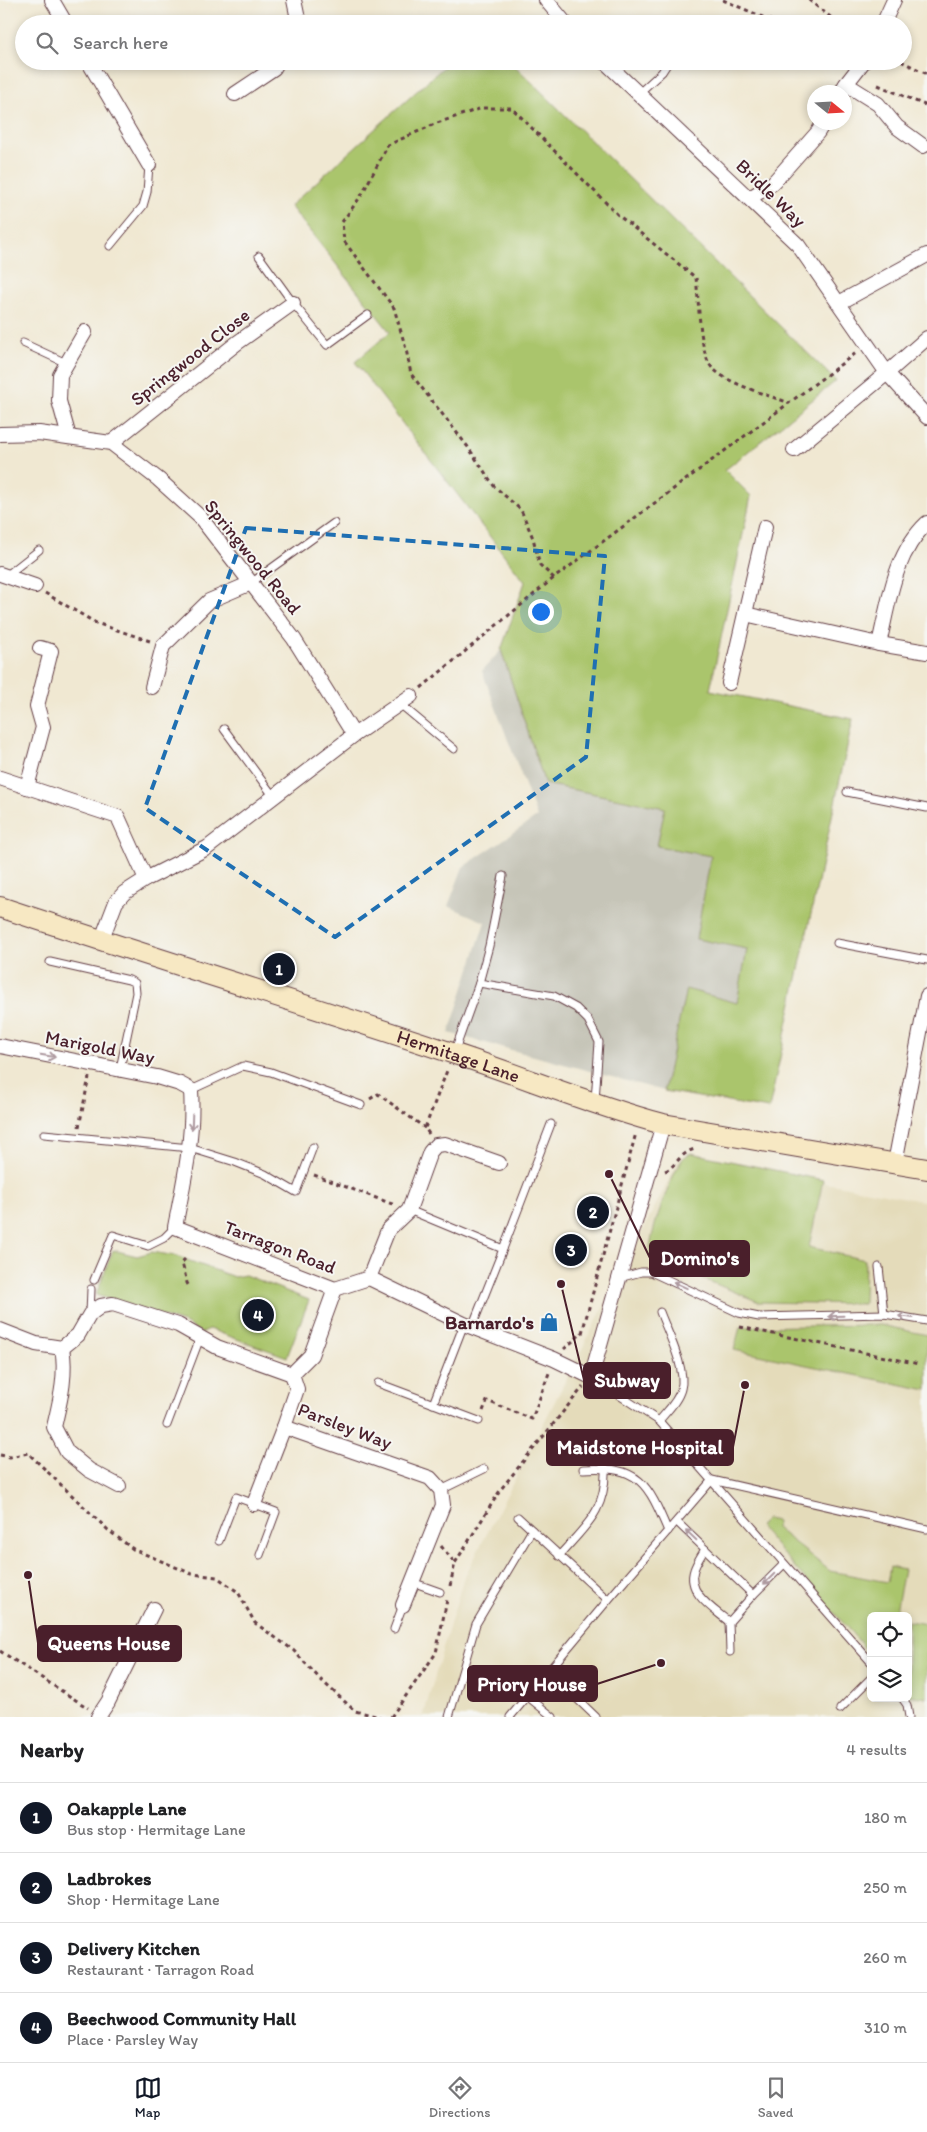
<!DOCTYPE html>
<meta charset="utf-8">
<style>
:root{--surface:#fff;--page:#f2f2f2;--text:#202124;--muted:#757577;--line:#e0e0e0;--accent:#111827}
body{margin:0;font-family:Itim,sans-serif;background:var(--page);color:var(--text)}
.controls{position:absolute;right:15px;bottom:15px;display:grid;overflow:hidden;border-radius:8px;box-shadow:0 2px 8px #0003}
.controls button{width:45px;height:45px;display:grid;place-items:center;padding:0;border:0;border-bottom:1px solid var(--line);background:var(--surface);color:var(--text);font:25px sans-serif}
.compass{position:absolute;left:807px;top:85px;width:45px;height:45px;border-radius:50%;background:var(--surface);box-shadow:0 2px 8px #0003;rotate:108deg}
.you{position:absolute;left:540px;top:611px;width:18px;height:18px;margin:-12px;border:4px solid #fff;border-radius:50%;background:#1a73e8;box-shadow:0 0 0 8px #1a73e833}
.badge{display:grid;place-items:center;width:32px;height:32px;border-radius:50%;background:var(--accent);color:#fff;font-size:16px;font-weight:700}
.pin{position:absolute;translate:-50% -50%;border:2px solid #fff;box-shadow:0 1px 5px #0006}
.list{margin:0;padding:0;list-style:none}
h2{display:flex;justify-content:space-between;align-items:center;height:65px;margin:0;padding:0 20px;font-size:21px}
h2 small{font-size:16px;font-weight:400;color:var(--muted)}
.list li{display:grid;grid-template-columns:32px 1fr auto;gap:15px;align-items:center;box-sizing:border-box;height:70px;padding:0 20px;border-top:1px solid var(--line)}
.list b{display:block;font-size:19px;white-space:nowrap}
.list p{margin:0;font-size:16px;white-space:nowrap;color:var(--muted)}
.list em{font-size:16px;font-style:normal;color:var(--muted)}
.icon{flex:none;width:28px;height:28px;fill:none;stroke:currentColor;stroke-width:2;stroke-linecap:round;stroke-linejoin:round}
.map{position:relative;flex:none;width:927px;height:1717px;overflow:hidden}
.search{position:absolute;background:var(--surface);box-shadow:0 2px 8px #0003;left:15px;right:15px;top:15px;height:55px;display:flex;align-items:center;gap:12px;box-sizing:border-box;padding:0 18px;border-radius:28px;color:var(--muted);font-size:19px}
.sheet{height:345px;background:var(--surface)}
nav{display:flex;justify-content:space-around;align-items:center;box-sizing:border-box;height:70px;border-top:1px solid var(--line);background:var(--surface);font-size:14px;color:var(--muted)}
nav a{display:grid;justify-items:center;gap:2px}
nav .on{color:var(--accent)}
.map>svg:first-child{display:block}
</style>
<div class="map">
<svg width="927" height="1717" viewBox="0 0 927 1717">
<rect width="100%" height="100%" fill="#f6f6f2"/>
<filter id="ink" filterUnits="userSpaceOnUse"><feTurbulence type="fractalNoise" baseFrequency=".02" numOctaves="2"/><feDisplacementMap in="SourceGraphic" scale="10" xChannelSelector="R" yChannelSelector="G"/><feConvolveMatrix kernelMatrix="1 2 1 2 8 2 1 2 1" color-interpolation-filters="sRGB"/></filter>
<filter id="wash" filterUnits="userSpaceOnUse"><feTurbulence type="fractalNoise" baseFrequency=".0096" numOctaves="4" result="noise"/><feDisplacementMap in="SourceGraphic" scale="20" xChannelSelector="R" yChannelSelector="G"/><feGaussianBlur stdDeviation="1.12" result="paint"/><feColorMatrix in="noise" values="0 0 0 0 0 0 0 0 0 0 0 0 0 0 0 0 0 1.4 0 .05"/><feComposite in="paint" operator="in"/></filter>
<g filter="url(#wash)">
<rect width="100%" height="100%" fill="#f0e8d2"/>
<path fill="#e4dbba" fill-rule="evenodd" d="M681 1156 927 1202V1717H423L463 1580ZM871 1616H908V1698H871Z"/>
<polygon fill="#c6c5b8" points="501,650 853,719 769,1109 664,1091 449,1033 485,922 448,906 463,867 537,817 482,671"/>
<g fill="#aac56c" stroke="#7a724c">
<polygon points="450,61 510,61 836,381 725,470 751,496 710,690 853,719 769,1109 664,1091 686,989 737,1003 747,949 696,939 711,856 657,846 665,808 545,784 501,650 525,582 355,362 390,332 290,206"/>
<path d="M691 1153 823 1180 809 1247 865 1260 864 1304 759 1302 651 1257C645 1242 672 1173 682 1160 685 1156 687 1155 691 1153Z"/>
<polygon points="113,1250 137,1256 152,1252 176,1256 234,1277 245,1275 309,1300 287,1357 209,1329 201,1333 187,1324 96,1295"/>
<polygon points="881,1325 927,1335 927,1390 734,1350 740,1327"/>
<polygon points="767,1519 777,1521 776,1528 830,1571 887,1582 890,1567 904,1570 895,1616 871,1616 871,1655 759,1526"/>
<polygon points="908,1621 927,1624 927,1698 908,1695"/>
</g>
</g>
<g filter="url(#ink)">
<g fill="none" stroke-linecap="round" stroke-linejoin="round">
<g stroke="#633d44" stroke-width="9">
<g id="service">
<polyline points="638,94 662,72 669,61"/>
<polyline points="110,246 143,206 147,192 149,165"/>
<polyline points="259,256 293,303 327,345 368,315"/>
<polyline points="23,343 66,363"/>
<polyline points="6,576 39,550"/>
<polyline points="251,583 334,523"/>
<polyline points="400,704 454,749"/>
<polyline points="224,729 274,797"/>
<polyline points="847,792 927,808"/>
<polyline points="837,943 927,960"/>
<polyline points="50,962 129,980 135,983 136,993 120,1069"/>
<polyline points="479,983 554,996 576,1008 588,1020 599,1042 595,1101"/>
<polyline points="454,1053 479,983 489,946 503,876"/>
<polyline points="191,1090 243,1066 271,1072 361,1105"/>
<polyline points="44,1134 190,1148 235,1162 265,1174 296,1192 313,1147"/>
<polyline points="409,1210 503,1249 472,1327"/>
<polyline points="503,1249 551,1124"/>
<polyline points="879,1267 884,1314"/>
<polyline points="619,1278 641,1272 651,1272 739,1313 759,1317 884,1314 927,1321"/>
<polyline points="94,1280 113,1235 148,1246 164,1238 175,1227"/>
<polyline points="90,1314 91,1289"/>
<polyline points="591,1377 659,1421 871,1662"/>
<polyline points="378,1383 479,1421"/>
<polyline points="433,1404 464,1324"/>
<path d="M659 1421C667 1411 678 1401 681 1389 687 1370 667 1331 660 1312"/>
<polyline points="167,1425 200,1338"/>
<path d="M583 1469C640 1465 648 1484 668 1531"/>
<polyline points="441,1490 484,1469"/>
<polyline points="518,1517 532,1530"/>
<polyline points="677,1522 753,1595 729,1622 730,1652"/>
<polyline points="219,1541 236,1497 276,1512 260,1555"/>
<path d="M705 1549C701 1556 696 1563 694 1570 686 1593 714 1609 729 1622"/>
<path d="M559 1556C585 1526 607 1511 605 1467"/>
<polyline points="412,1582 440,1592"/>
<polyline points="753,1595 784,1564"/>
<polyline points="394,1629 403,1605"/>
<polyline points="548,1671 596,1717"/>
<polyline points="527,1696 553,1717"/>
<polyline points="902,1698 907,1705 909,1717"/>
<polyline points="840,1709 871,1678"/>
<polyline points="449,1717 476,1624 532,1530 608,1600"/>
<polyline points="510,1717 608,1600 712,1480 927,1529"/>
</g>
</g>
<g stroke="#633d44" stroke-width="16">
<g id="minor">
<polyline points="52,0 66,24"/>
<polyline points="294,0 299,24"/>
<polyline points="546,0 566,24"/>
<polyline points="883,24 894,0"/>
<polyline points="88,61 149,165"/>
<polyline points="604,61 798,245 887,373 927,338"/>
<polyline points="846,84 864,61"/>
<polyline points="841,92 846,84 878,104 897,127 923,146"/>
<polyline points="235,94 274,68 278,61"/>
<polyline points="750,198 773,183 818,132 824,122"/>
<polyline points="839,303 927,255"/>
<polyline points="0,434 39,433 111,443 158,479 200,517 251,583 294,639 354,735"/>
<polyline points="69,437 59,401 60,375 85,332"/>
<polyline points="111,443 237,343 293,303"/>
<polyline points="794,450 887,373 927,417"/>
<polyline points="0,574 35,586"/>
<polyline points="745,614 879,644 927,652"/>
<path d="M879 644C889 602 894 554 927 523"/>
<polyline points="729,683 765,527"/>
<polyline points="152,687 163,646 209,601 251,583"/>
<polyline points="0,778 118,817 146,879"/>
<polyline points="27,787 43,727 37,706 51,651 40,648"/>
<polyline points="101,941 116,902 124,893 146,879 207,848 354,735 411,696"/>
<path d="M0 1046 157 1077 180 1084 191 1090C194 1137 184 1181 175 1227L335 1289 369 1278 464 1324 554 1359 591 1377 663 1124"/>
<polyline points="895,1163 927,996"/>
<polyline points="369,1278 388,1230 409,1210 430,1152 436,1145 445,1144 499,1163"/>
<polyline points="0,1330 36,1344 62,1348 78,1335 90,1314 101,1306 113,1304 178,1325 217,1347 292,1374"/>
<path d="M62 1348C67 1375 60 1401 54 1427L67 1452 89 1470 119 1486"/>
<polyline points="292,1374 297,1389 284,1427 430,1478 441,1490 443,1505 403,1605"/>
<polyline points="292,1374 311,1355 335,1289"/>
<polyline points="254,1504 284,1427"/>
<polyline points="98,1717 108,1702 154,1609"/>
</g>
</g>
<g stroke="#633d44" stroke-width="22">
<g id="secondary">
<path id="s1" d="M0 907C150 957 302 1003 452 1053 523 1076 591 1105 663 1124L927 1169"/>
</g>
</g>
<g stroke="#633d44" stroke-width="3" stroke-dasharray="4 4" stroke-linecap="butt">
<polyline points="723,0 779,24"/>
<polyline points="809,0 839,24"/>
<polyline points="901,61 927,74"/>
<polyline points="878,85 927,106"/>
<path d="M554 578 540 565 533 538 521 510 494 486 468 447 411 374 406 349 394 308 344 241 342 222 361 196 388 145 437 123 482 108H512L618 215 696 278C699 300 699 348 710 365 721 382 770 396 790 403"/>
<polyline points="45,593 96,623 150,641"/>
<polyline points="421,688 550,581 856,353"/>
<polyline points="370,1099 378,1094 425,1128"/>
<polyline points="79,1127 89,1077"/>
<polyline points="429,1134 425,1128 448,1068"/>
<path d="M665 1171C676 1167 679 1153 695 1149"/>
<polyline points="314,1175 395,1205"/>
<polyline points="185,1259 182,1262 187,1283 190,1288"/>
<polyline points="740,1327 919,1364"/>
<polyline points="564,1349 582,1333 636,1133"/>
<polyline points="483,1411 487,1401 532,1419 549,1373"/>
<polyline points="0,1455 10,1457 28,1453 108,1530 133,1549 192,1574 217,1577 238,1592 255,1623 293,1650 321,1680 355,1711 380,1717"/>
<polyline points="441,1546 455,1563"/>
<polyline points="450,1586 455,1563 501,1489 583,1387"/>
<polyline points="0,1651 88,1708"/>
<polyline points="391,1717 436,1653 447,1600"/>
</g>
<use href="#service" stroke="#fff" stroke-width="7"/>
<use href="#minor" stroke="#fff" stroke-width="14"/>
<use href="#secondary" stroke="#f7e8c3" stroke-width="20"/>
</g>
<defs><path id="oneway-shaft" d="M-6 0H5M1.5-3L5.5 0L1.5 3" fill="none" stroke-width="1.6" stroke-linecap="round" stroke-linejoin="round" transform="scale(1.25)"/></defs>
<g stroke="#ae9aa0">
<use href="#oneway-shaft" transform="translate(48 1056) rotate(10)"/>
<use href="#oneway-shaft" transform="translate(192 1122) rotate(92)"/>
<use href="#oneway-shaft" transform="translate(680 1285) rotate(-155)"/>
<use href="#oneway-shaft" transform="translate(836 1316) rotate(178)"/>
<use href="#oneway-shaft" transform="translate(906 1317) rotate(-172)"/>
<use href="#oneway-shaft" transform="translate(691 1535) rotate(-136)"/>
<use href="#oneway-shaft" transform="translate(769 1579) rotate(135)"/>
</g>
</g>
<path fill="none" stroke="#1f6fb2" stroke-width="4" stroke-dasharray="10 6" stroke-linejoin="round" d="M246 528 605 556 586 757 335 937 145 808Z"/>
<defs>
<g id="shop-bare" transform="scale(1.5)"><path d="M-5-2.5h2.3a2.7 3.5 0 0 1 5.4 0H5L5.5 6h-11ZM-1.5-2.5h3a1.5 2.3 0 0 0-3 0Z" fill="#1f6fb2" stroke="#f6f6f2" stroke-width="2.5" paint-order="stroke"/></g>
</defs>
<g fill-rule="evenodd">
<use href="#shop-bare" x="549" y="1322"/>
</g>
<g text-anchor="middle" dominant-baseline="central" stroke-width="4" stroke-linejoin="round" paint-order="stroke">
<g font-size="19" fill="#4a1f2b" stroke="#f6f6f2">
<text transform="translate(771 193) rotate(44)">Bridle Way</text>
<text transform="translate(190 357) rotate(-38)">Springwood Close</text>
<text transform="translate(253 557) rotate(51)">Springwood Road</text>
<text transform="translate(100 1047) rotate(11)">Marigold Way</text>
<text stroke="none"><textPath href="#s1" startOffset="482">Hermitage Lane</textPath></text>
<text transform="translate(280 1247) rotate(21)">Tarragon Road</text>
<text transform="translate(345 1426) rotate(21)">Parsley Way</text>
</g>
<g font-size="19" font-weight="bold" fill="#4a1f2b" stroke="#f6f6f2" text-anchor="end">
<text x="534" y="1322">Barnardo's</text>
</g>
</g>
<path fill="none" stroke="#4a1f2b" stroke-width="2" d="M609 1174L650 1258M561 1284L584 1380M745 1385L733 1447M28 1575L38 1643M661 1663L597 1684"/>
<g fill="#4a1f2b" stroke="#f6f6f2" stroke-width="2">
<circle cx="609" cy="1174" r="5"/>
<circle cx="561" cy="1284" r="5"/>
<circle cx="745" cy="1385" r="5"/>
<circle cx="28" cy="1575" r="5"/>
<circle cx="661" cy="1663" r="5"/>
</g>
<g fill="#4a1f2b" stroke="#4a1f2b" stroke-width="2">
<rect x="650" y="1241" width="99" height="35" rx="5"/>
<rect x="584" y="1363" width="86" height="35" rx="5"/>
<rect x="547" y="1430" width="186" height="35" rx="5"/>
<rect x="38" y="1626" width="143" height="35" rx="5"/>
<rect x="468" y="1666" width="129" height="35" rx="5"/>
</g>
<g font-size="20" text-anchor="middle" font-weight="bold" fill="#fff">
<text x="700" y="1265">Domino's</text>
<text x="627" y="1387">Subway</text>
<text x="640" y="1454">Maidstone Hospital</text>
<text x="109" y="1650">Queens House</text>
<text x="532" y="1691">Priory House</text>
</g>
</svg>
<div class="controls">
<button><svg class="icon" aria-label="locate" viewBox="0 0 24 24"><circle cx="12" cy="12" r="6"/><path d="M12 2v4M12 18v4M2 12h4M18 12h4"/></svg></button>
<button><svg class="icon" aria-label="layers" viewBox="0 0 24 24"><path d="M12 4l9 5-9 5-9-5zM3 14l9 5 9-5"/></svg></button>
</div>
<svg class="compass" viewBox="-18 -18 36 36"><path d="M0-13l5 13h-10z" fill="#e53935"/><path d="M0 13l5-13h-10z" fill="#757577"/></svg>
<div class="you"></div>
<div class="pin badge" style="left:279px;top:969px">1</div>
<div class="pin badge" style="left:593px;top:1212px">2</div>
<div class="pin badge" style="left:571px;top:1250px">3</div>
<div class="pin badge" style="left:258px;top:1315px">4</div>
<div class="search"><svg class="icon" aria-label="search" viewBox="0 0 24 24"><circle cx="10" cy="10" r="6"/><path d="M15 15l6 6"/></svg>Search here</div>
</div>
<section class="sheet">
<h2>Nearby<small>4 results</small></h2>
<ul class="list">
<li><span class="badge">1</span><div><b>Oakapple Lane</b><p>Bus stop · Hermitage Lane</p></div><em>180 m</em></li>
<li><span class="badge">2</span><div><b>Ladbrokes</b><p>Shop · Hermitage Lane</p></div><em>250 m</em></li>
<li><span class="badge">3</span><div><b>Delivery Kitchen</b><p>Restaurant · Tarragon Road</p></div><em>260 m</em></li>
<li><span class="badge">4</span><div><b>Beechwood Community Hall</b><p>Place · Parsley Way</p></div><em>310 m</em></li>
</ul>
</section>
<nav>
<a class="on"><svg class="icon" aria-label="map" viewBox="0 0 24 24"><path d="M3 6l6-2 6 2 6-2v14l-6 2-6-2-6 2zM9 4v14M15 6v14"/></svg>Map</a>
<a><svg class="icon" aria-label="directions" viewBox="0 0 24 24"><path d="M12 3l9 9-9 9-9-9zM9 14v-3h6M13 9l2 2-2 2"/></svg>Directions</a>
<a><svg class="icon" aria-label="saved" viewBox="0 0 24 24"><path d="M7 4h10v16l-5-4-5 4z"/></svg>Saved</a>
</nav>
